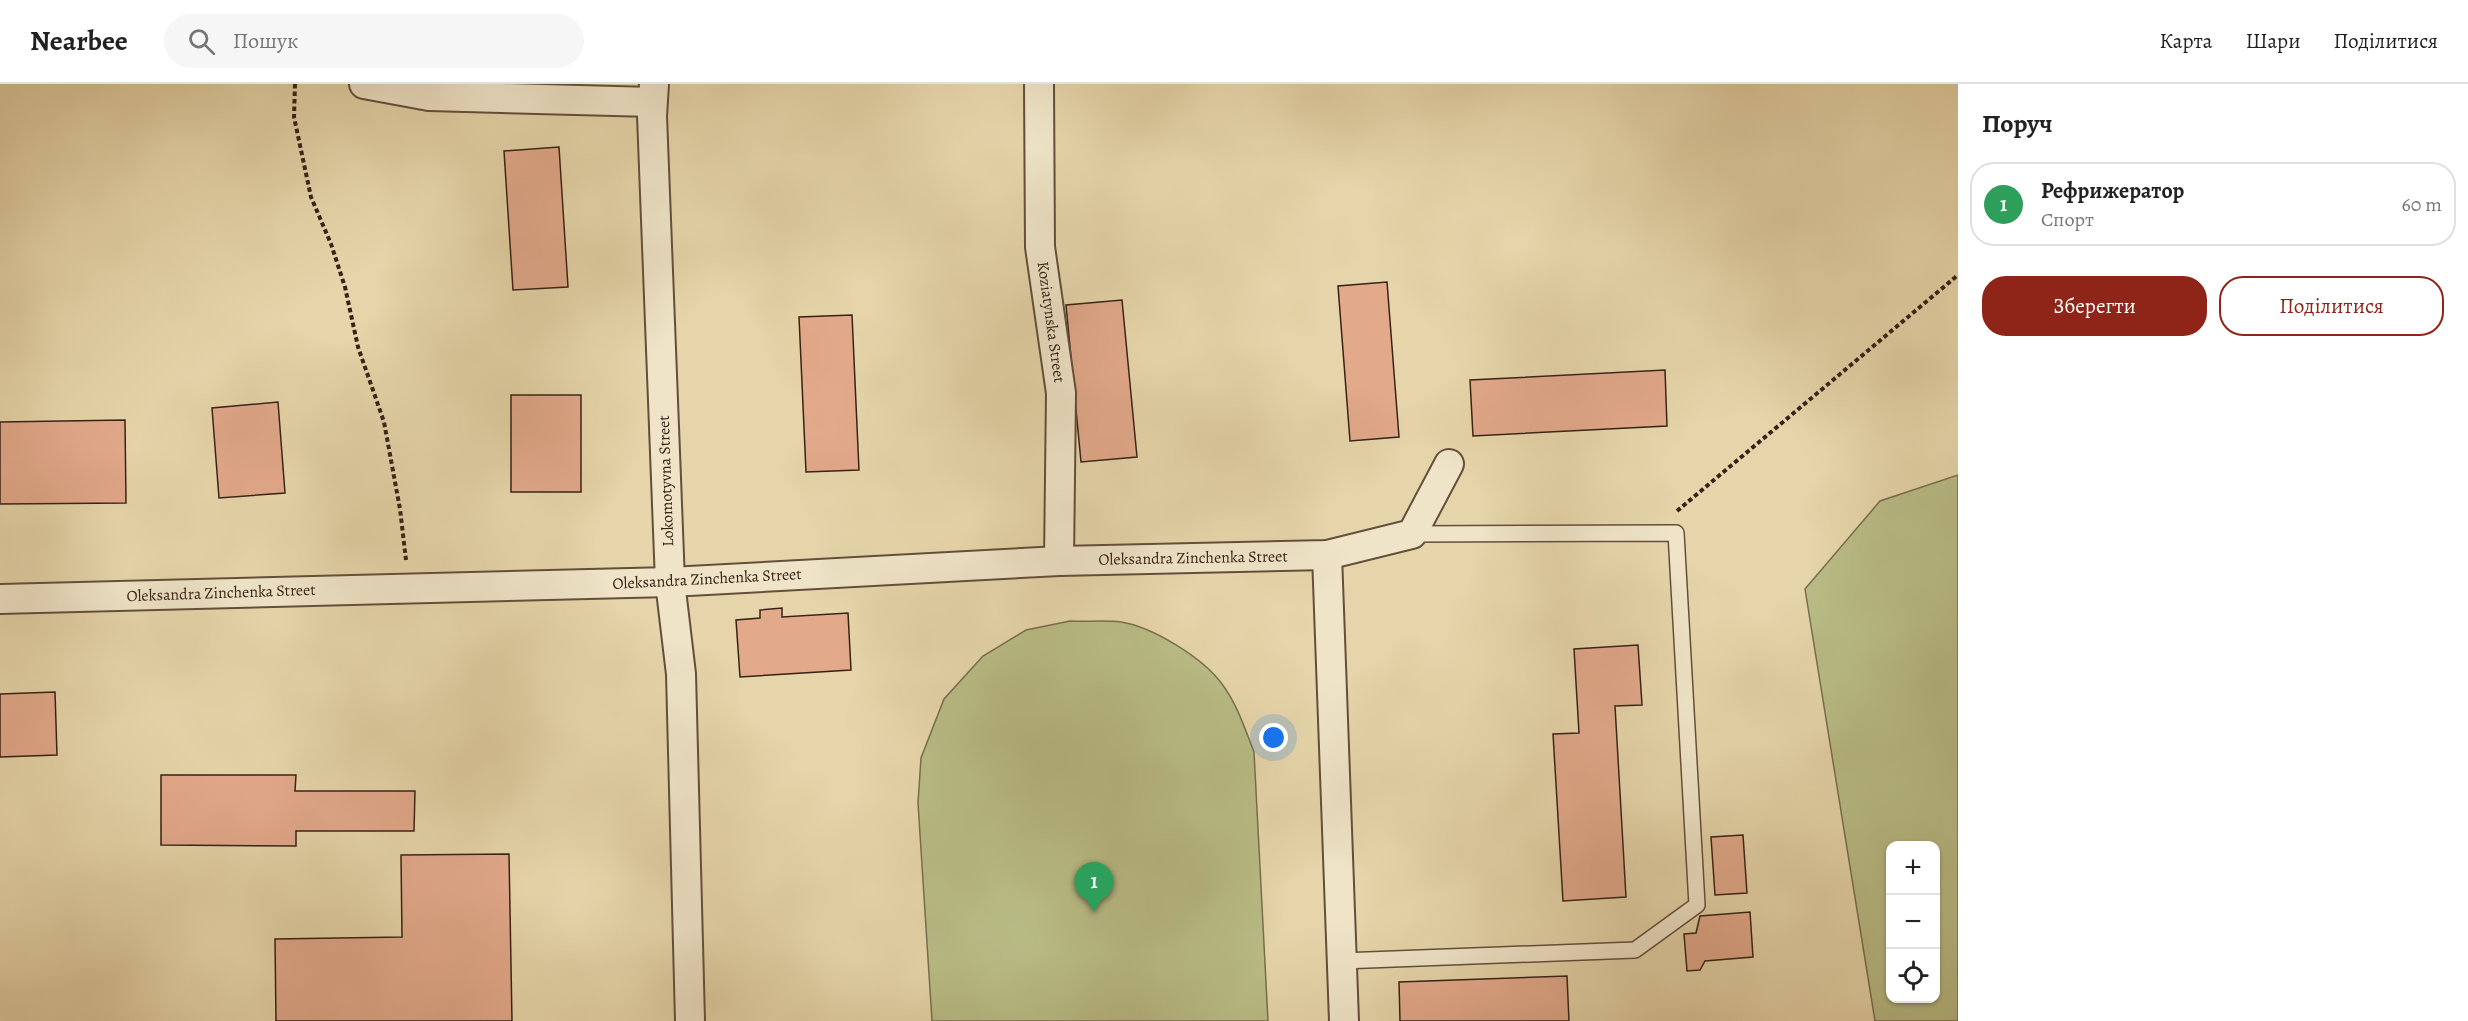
<!DOCTYPE html>
<html lang="uk">
<meta charset="utf-8">
<style>
:root{--surface:#fff;--page:#f6f6f6;--text:#222;--muted:#767676;--line:#e0e0e0;--accent:#8f2418}
body{margin:0;font-family:Alegreya,serif;background:var(--page);color:var(--text)}
.controls{position:absolute;right:18px;bottom:18px;display:grid;overflow:hidden;border-radius:12px;box-shadow:0 2px 4px #0004}
.controls button{width:54px;height:54px;display:grid;place-items:center;padding:0;border:0;border-bottom:2px solid var(--line);background:var(--surface);color:var(--text);font:30px sans-serif}
.you{position:absolute;left:1274px;top:654px;width:21px;height:21px;margin:-15px;border:4px solid #fff;border-radius:50%;background:#1a73e8;box-shadow:0 0 0 9px #1a73e833}
.badge{display:grid;place-items:center;width:39px;height:39px;border-radius:50%;background:var(--accent);color:#fff;font-size:20px;font-weight:700}
.pin{position:absolute;translate:-50% -50px;filter:drop-shadow(0 2px 3px #0008)}
.pin::after{content:'';position:absolute;top:32px;width:21px;height:18px;background:inherit;clip-path:polygon(0 0,100% 0,50% 100%)}
.list{margin:0;padding:0;list-style:none}
h2{display:flex;justify-content:space-between;align-items:center;height:78px;margin:0;padding:0 24px;font-size:26px}
h2 small{font-size:20px;font-weight:400;color:var(--muted)}
.list li{display:grid;grid-template-columns:39px 1fr auto;gap:18px;align-items:center;box-sizing:border-box;height:84px;margin:0 12px 12px;padding:0 12px;border:2px solid var(--line);border-radius:24px}
.list b{display:block;font-size:22px;white-space:nowrap}
.list p{margin:0;font-size:20px;white-space:nowrap;color:var(--muted)}
.list em{font-size:20px;font-style:normal;color:var(--muted)}
.actions{display:flex;gap:12px;padding:18px 24px}
.actions a{flex:1;padding:14px 0;border:2px solid var(--accent);border-radius:24px;text-align:center;font-size:21px;color:var(--accent)}
.actions .main{background:var(--accent);color:#fff}
.icon{flex:none;width:33px;height:33px;fill:none;stroke:currentColor;stroke-width:2;stroke-linecap:round;stroke-linejoin:round}
.map{position:relative;flex:none;width:1958px;height:937px;overflow:hidden}
header{display:flex;align-items:center;gap:36px;box-sizing:border-box;height:84px;padding:0 30px;background:var(--surface);border-bottom:2px solid var(--line)}
header strong{font-size:28px}
nav{display:flex;gap:33px;margin-inline-start:auto;font-size:21px}
.search{width:420px;height:54px;background:var(--page);display:flex;align-items:center;gap:15px;box-sizing:border-box;padding:0 21px;border-radius:33px;color:var(--muted);font-size:22px}
main{display:flex}
aside{flex:1;background:var(--surface)}
.map>svg:first-child{display:block}
</style>
<header>
<strong>Nearbee</strong>
<div class="search"><svg class="icon" aria-label="search" viewBox="0 0 24 24"><circle cx="10" cy="10" r="6"/><path d="M15 15l6 6"/></svg>Пошук</div>
<nav><a>Карта</a><a>Шари</a><a>Поділитися</a></nav>
</header>
<main>
<div class="map">
<svg width="1958" height="937" viewBox="0 0 1958 937">
<rect width="100%" height="100%" fill="#e6d5aa"/>
<filter id="stains"><feTurbulence type="fractalNoise" baseFrequency=".00333" numOctaves="4"/><feColorMatrix values="0 0 0 0 .2 0 0 0 0 .09 0 0 0 0 .02 0 0 0 .5 -.17"/></filter>
<radialGradient id="worn" r=".72"><stop offset=".6" stop-color="#630" stop-opacity="0"/><stop offset="1" stop-color="#630" stop-opacity=".3"/></radialGradient>
<g fill="#b9bc86" stroke="#786f4e" stroke-width="1.5" fill-rule="evenodd">
<path d="M1958 391V937H1875L1805 505 1880 417ZM1890 762H1936V914H1890Z"/>
<path d="M1070 537C1087 538 1105 536 1121 538 1153 543 1203 574 1222 600 1237 620 1245 645 1254 668L1268 937H932L918 719 921 674 944 615 983 572 1026 546Z"/>
</g>
<g fill="#e2a98b" stroke="#372216" stroke-width="1.5">
<polygon points="559,63 568,203 513,206 504,67"/>
<polygon points="1387,198 1399,353 1350,357 1338,202"/>
<polygon points="1122,216 1137,373 1081,378 1066,221"/>
<polygon points="852,231 859,386 806,388 799,233"/>
<polygon points="1665,286 1667,342 1473,352 1470,296"/>
<rect x="511" y="311" width="70" height="97"/>
<polygon points="278,318 285,409 219,414 212,324"/>
<polygon points="125,336 126,419 0,420 0,338"/>
<polygon points="782,524 782,533 848,529 851,586 740,593 736,536 760,534 760,526"/>
<polygon points="1638,561 1642,621 1615,622 1626,813 1563,817 1553,650 1579,649 1574,565"/>
<polygon points="55,608 57,671 0,673 0,610"/>
<polygon points="161,691 296,691 295,707 415,707 414,747 296,747 296,762 161,761"/>
<polygon points="1743,751 1747,809 1715,811 1711,753"/>
<polygon points="509,770 512,937 276,937 275,855 402,853 401,771"/>
<polygon points="1750,828 1753,873 1705,877 1700,886 1687,887 1684,850 1696,849 1700,832"/>
<polygon points="1567,892 1569,937 1400,937 1399,898"/>
</g>
<g fill="none" stroke-linecap="round" stroke-linejoin="round">
<g stroke="#634f3b" stroke-width="18">
<polyline id="service" points="1341,877 1635,866 1697,821 1676,449 1412,450"/>
</g>
<g stroke="#634f3b" stroke-width="32">
<g id="minor">
<polyline points="364,0 429,12 652,18"/>
<polyline points="654,0 652,32 670,498 681,590 690,937"/>
<polyline points="1039,0 1040,163 1061,309 1059,477"/>
<polyline points="1327,471 1344,937"/>
<polyline points="0,515 670,498 1059,477 1327,471 1412,450 1449,380"/>
</g>
</g>
<g stroke="#372216" stroke-width="4" stroke-dasharray="4.5 3" stroke-linecap="butt">
<polyline points="295,0 294,33 311,113 331,160 345,203 358,263 384,338 400,425 406,476"/>
<polyline points="1677,427 1958,191"/>
</g>
<use href="#service" stroke="#efe4c8" stroke-width="15"/>
<use href="#minor" stroke="#efe4c8" stroke-width="28"/>
</g>
<g text-anchor="middle" dominant-baseline="central" stroke-width="4.5" stroke-linejoin="round" paint-order="stroke">
<g font-size="16" fill="#372216" stroke="#efe4c8">
<text transform="translate(1051 238) rotate(82)">Koziatynska Street</text>
<text transform="translate(666 397) rotate(-92)">Lokomotyvna Street</text>
<text transform="translate(1193 474) rotate(-1)">Oleksandra Zinchenka Street</text>
<text transform="translate(707 495) rotate(-3)">Oleksandra Zinchenka Street</text>
<text transform="translate(221 509) rotate(-2)">Oleksandra Zinchenka Street</text>
</g>
</g>
<rect width="100%" height="100%" filter="url(#stains)"/>
<rect width="100%" height="100%" fill="url(#worn)"/>
</svg>
<div class="controls">
<button>+</button>
<button>−</button>
<button><svg class="icon" aria-label="locate" viewBox="0 0 24 24"><circle cx="12" cy="12" r="6"/><path d="M12 2v4M12 18v4M2 12h4M18 12h4"/></svg></button>
</div>
<div class="you"></div>
<div class="pin badge" style="left:1094px;top:828px;background:#2e9e5b">1</div>
</div>
<aside>
<h2>Поруч<small></small></h2>
<ul class="list">
<li><span class="badge" style="background:#2e9e5b">1</span><div><b>Рефрижератор</b><p>Спорт</p></div><em>60 m</em></li>
</ul>
<div class="actions"><a class="main">Зберегти</a><a>Поділитися</a></div>
</aside>
</main>
